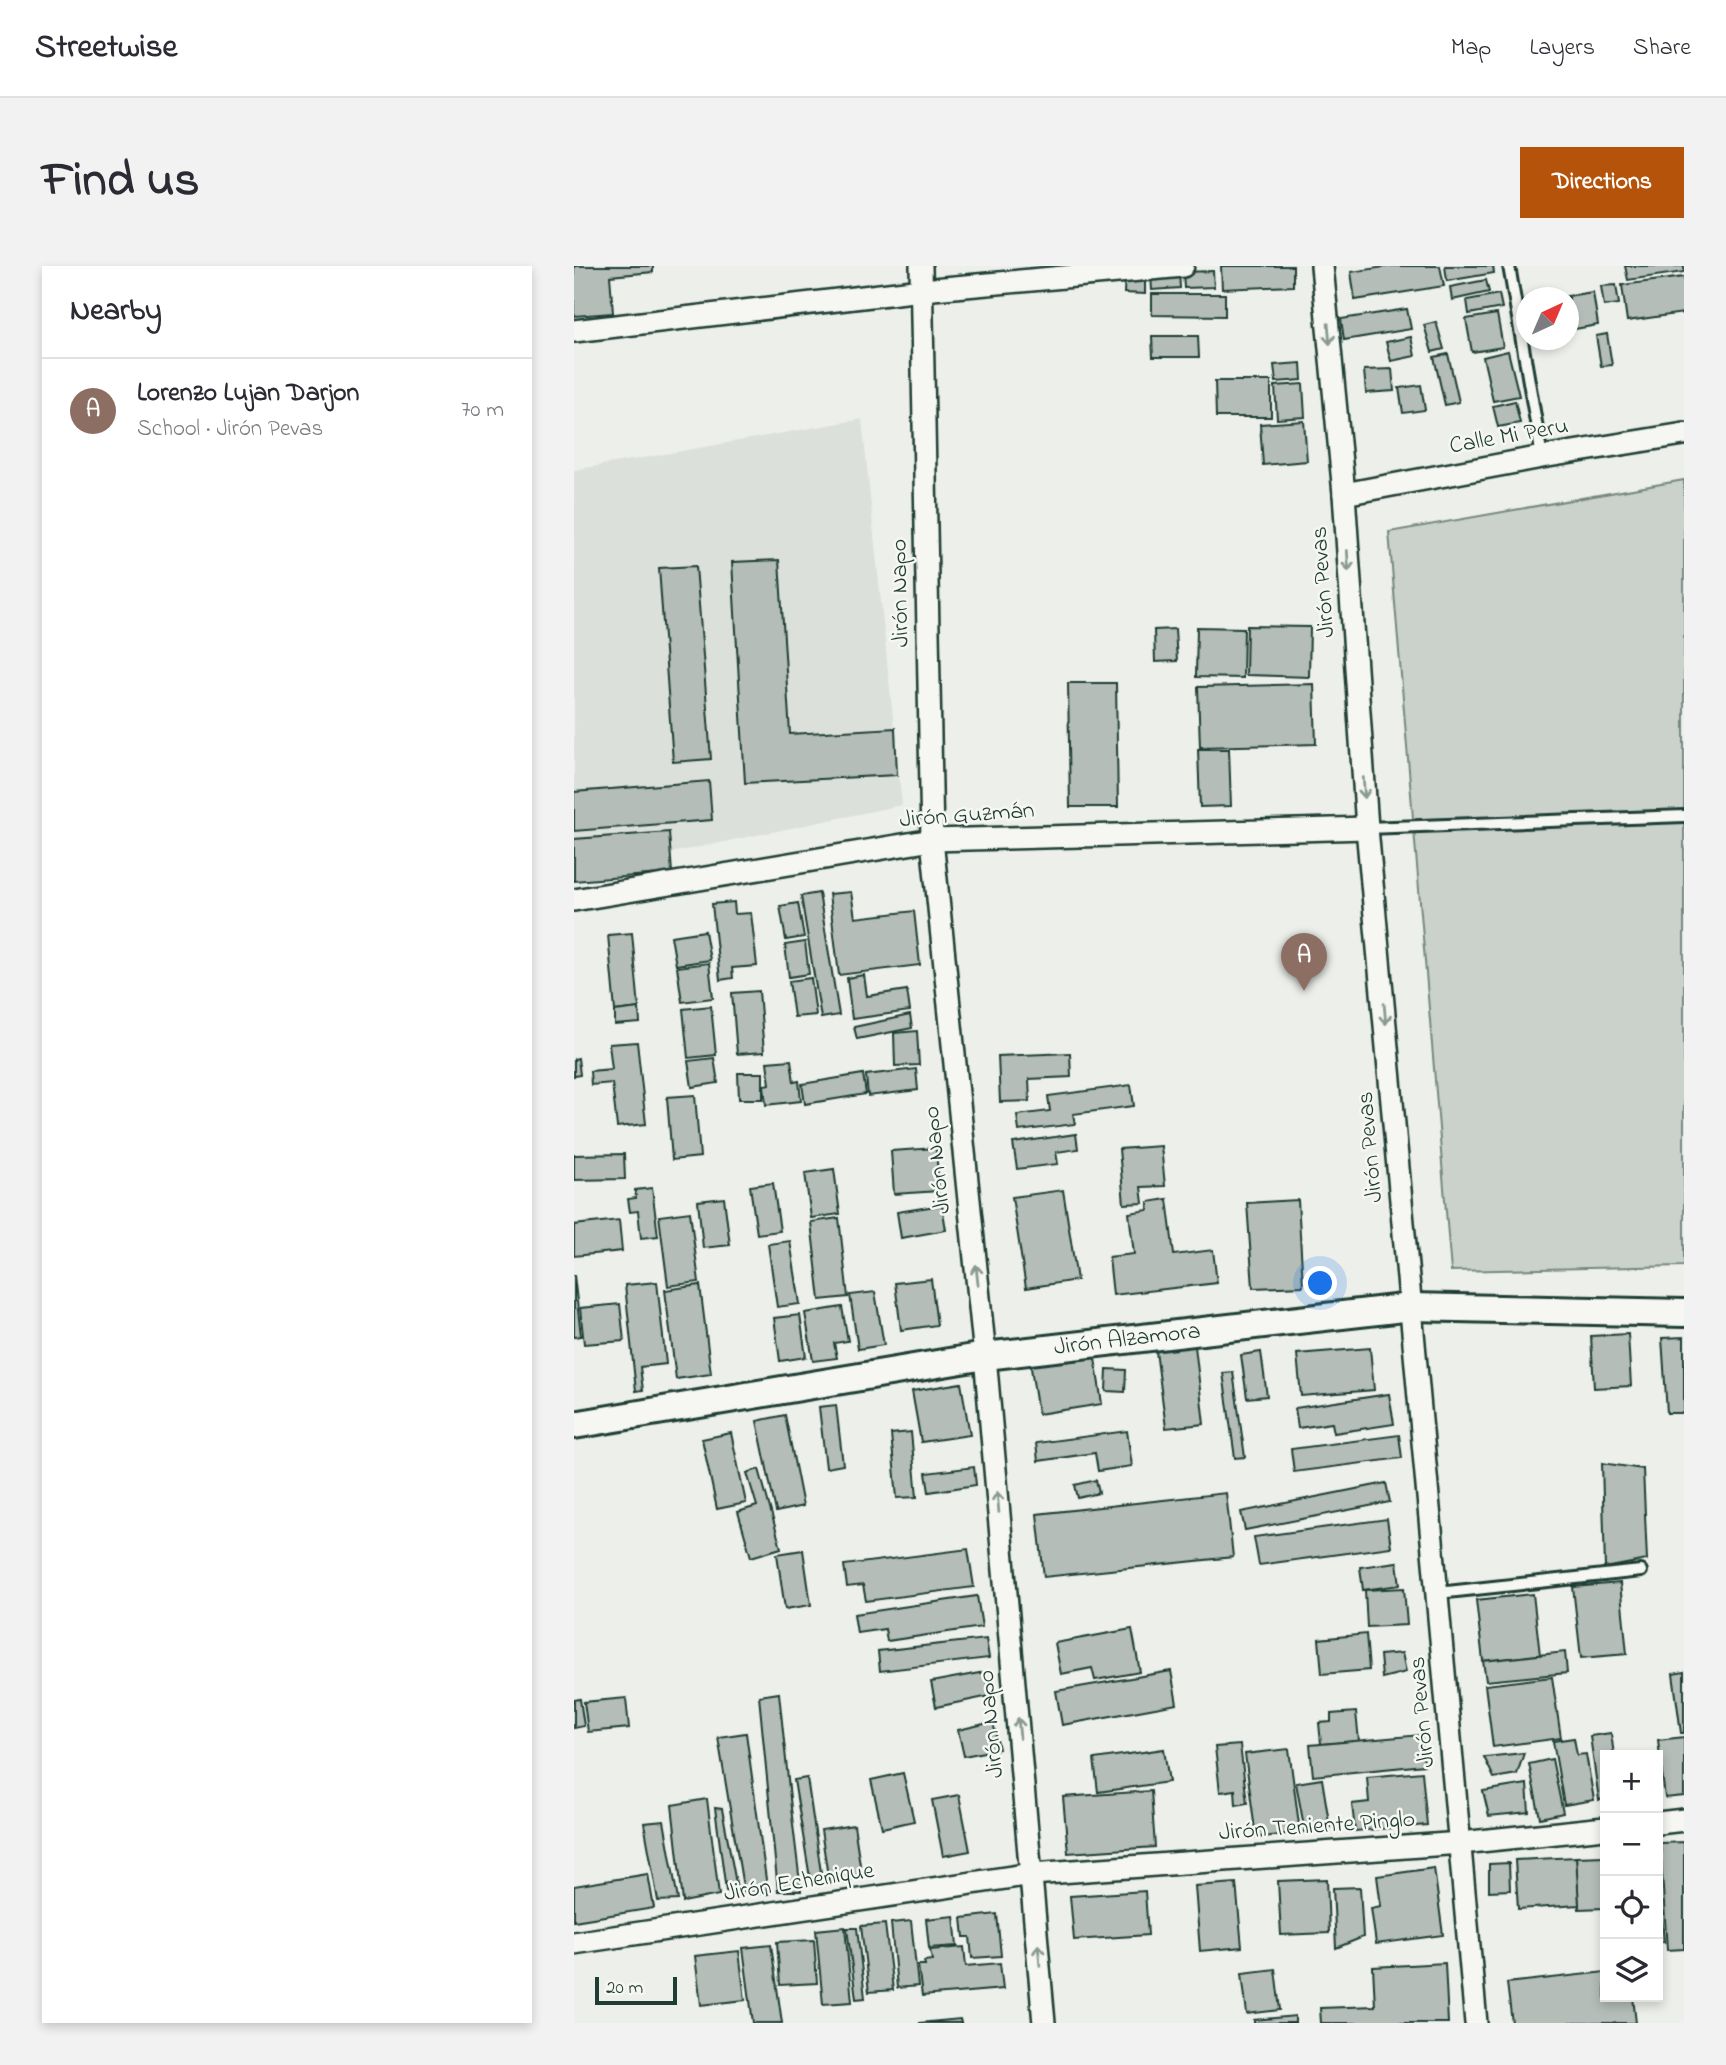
<!DOCTYPE html>
<meta charset="utf-8">
<style>
:root{--surface:#fff;--page:#f2f2f3;--text:#2b2b33;--muted:#7c7c81;--line:#e1e1e2;--accent:#b45309}
body{margin:0;font-family:"Indie Flower",sans-serif;background:var(--page);color:var(--text)}
.controls{position:absolute;right:21px;bottom:21px;display:grid;overflow:hidden;border-radius:0px;box-shadow:0 4px 10px #0003}
.controls button{width:63px;height:63px;display:grid;place-items:center;padding:0;border:0;border-bottom:2px solid var(--line);background:var(--surface);color:var(--text);font:35px sans-serif}
.compass{position:absolute;left:942px;top:21px;width:63px;height:63px;border-radius:50%;background:var(--surface);box-shadow:0 4px 10px #0003;rotate:44deg}
.scale{position:absolute;left:21px;bottom:18px;width:82px;box-sizing:border-box;padding-left:7px;border:4px solid #1f3d34;border-top:0;font-size:19px;line-height:24px;white-space:nowrap;color:#1f3d34;-webkit-text-stroke:5px #f6f6f2;paint-order:stroke}
.you{position:absolute;left:747px;top:1018px;width:24px;height:24px;margin:-18px;border:5px solid #fff;border-radius:50%;background:#1a73e8;box-shadow:0 0 0 10px #1a73e833}
.badge{display:grid;place-items:center;width:46px;height:46px;border-radius:50%;background:var(--accent);color:#fff;font-size:23px;font-weight:700}
.pin{position:absolute;translate:-50% -58px;filter:drop-shadow(0 2px 4px #0008)}
.pin::after{content:'';position:absolute;top:37px;width:24px;height:21px;background:inherit;clip-path:polygon(0 0,100% 0,50% 100%)}
.list{margin:0;padding:0;list-style:none}
h2{display:flex;justify-content:space-between;align-items:center;height:91px;margin:0;padding:0 28px;font-size:30px}
h2 small{font-size:23px;font-weight:400;color:var(--muted)}
.list li{display:grid;grid-template-columns:46px 1fr auto;gap:21px;align-items:center;box-sizing:border-box;height:105px;padding:0 28px;border-top:2px solid var(--line)}
.list b{display:block;font-size:26px;white-space:nowrap}
.list p{margin:0;font-size:23px;white-space:nowrap;color:var(--muted)}
.list em{font-size:23px;font-style:normal;color:var(--muted)}
.icon{flex:none;width:38px;height:38px;fill:none;stroke:currentColor;stroke-width:2;stroke-linecap:round;stroke-linejoin:round}
.map{position:relative;flex:none;width:1110px;height:1757px;overflow:hidden;border-radius:0px}
header{display:flex;align-items:center;gap:42px;box-sizing:border-box;height:98px;padding:0 35px;background:var(--surface);border-bottom:2px solid var(--line)}
header strong{font-size:33px}
nav{display:flex;gap:38px;margin-inline-start:auto;font-size:24px}
.intro{display:flex;align-items:center;justify-content:space-between;box-sizing:border-box;height:168px;padding:0 42px}
h1{margin:0;font-size:49px}
.button{padding:18px 32px;border-radius:0px;background:var(--accent);color:#fff;font-size:24px;font-weight:700}
main{display:flex;gap:42px;padding:0 42px}
aside{flex:1;background:var(--surface);border-radius:0px;box-shadow:0 4px 10px #0003}
.map>svg:first-child{display:block}
</style>
<header>
<strong>Streetwise</strong>
<nav><a>Map</a><a>Layers</a><a>Share</a></nav>
</header>
<div class="intro"><h1>Find us</h1><a class="button">Directions</a></div>
<main>
<aside>
<h2>Nearby<small></small></h2>
<ul class="list">
<li><span class="badge" style="background:#8d6e63">A</span><div><b>Lorenzo Lujan Darjon</b><p>School · Jirón Pevas</p></div><em>70 m</em></li>
</ul>
</aside>
<div class="map">
<svg width="1110" height="1757" viewBox="0 0 1110 1757">
<rect width="100%" height="100%" fill="#edefea"/>
<filter id="ink" filterUnits="userSpaceOnUse"><feTurbulence type="fractalNoise" baseFrequency=".0143" numOctaves="2"/><feDisplacementMap in="SourceGraphic" scale="14" xChannelSelector="R" yChannelSelector="G"/><feConvolveMatrix kernelMatrix="1 2 1 2 8 2 1 2 1" color-interpolation-filters="sRGB"/></filter>
<g filter="url(#ink)">
<polygon fill="#dce0db" points="288,153 328,539 0,607 0,204"/>
<polygon fill="#cbd2cc" stroke="#758880" stroke-width="2" points="1110,214 1110,1000 877,1005 815,266"/>
<g fill="#b4bdb8" stroke="#1f3d34" stroke-width="2">
<polygon points="0,0 79,0 79,6 36,10 39,47 0,50"/>
<polygon points="647,0 719,0 719,20 648,23"/>
<polygon points="817,0 866,0 870,20 781,34 777,6"/>
<polygon points="871,0 919,0 920,7 873,15"/>
<polygon points="1051,0 1110,0 1110,6 1054,14"/>
<polygon points="639,5 640,21 610,22 609,6"/>
<polygon points="551,6 571,7 571,28 550,27"/>
<polygon points="605,6 606,22 578,24 577,8"/>
<polygon points="1110,11 1110,47 1053,55 1048,19"/>
<polygon points="912,14 915,26 878,34 876,21"/>
<polygon points="1042,19 1045,38 1030,40 1027,20"/>
<polygon points="1019,26 1024,59 995,64 995,32 981,32"/>
<polygon points="578,28 651,28 651,50 578,49"/>
<polygon points="925,28 928,42 895,48 893,34"/>
<polygon points="833,43 837,63 770,74 767,53"/>
<polygon points="923,48 929,81 898,86 892,53"/>
<polygon points="862,56 870,83 858,86 850,59"/>
<polygon points="1033,68 1038,99 1027,100 1022,70"/>
<polygon points="578,70 624,70 625,91 579,91"/>
<polygon points="837,71 841,90 817,95 812,76"/>
<polygon points="934,85 945,130 919,135 909,91"/>
<polygon points="874,88 885,136 871,139 860,91"/>
<polygon points="727,97 728,114 702,116 700,99"/>
<polygon points="818,103 820,125 792,127 790,104"/>
<polygon points="641,115 697,115 697,151 642,151"/>
<polygon points="729,118 731,151 703,153 701,120"/>
<polygon points="847,119 851,144 829,147 825,122"/>
<polygon points="941,135 946,157 924,161 919,140"/>
<polygon points="730,155 733,195 689,199 686,158"/>
<polygon points="205,294 216,468 321,462 323,509 171,517 158,296"/>
<polygon points="122,300 137,493 99,496 85,302"/>
<polygon points="673,360 736,361 735,411 672,409"/>
<polygon points="623,361 670,362 669,412 622,411"/>
<polygon points="601,363 603,395 581,396 580,364"/>
<polygon points="494,417 542,417 544,541 496,541"/>
<polygon points="740,418 742,478 626,481 624,421"/>
<polygon points="624,483 655,483 657,540 626,541"/>
<polygon points="135,515 138,554 0,565 0,526"/>
<polygon points="95,566 98,607 0,615 0,573"/>
<polygon points="277,626 281,652 340,645 346,699 265,709 255,628"/>
<polygon points="245,627 265,749 247,752 227,630"/>
<polygon points="160,636 161,648 177,647 183,700 158,702 159,712 146,714 138,638"/>
<polygon points="224,637 230,671 212,674 206,640"/>
<polygon points="131,665 136,694 102,699 97,670"/>
<polygon points="58,667 65,742 41,745 34,669"/>
<polygon points="231,676 235,708 215,711 211,679"/>
<polygon points="135,697 139,732 108,736 103,701"/>
<polygon points="290,709 293,730 333,724 336,745 278,753 273,712"/>
<polygon points="237,712 242,749 220,751 215,715"/>
<polygon points="185,725 190,786 163,788 158,727"/>
<polygon points="137,740 142,789 114,792 109,743"/>
<polygon points="65,742 66,757 41,759 41,745"/>
<polygon points="336,749 338,762 283,773 280,761"/>
<polygon points="343,765 345,799 321,800 320,767"/>
<polygon points="63,776 72,858 43,861 38,817 17,819 16,805 38,803 35,778"/>
<polygon points="496,787 497,811 455,813 456,835 426,836 424,790"/>
<polygon points="4,792 6,809 0,810 0,793"/>
<polygon points="140,792 144,817 118,821 114,795"/>
<polygon points="217,794 220,816 225,815 227,835 192,839 190,819 196,818 193,796"/>
<polygon points="342,803 344,824 294,830 292,809"/>
<polygon points="164,807 189,807 189,833 165,833"/>
<polygon points="289,808 292,828 231,838 228,818"/>
<polygon points="557,819 560,840 499,848 501,858 445,865 443,849 476,845 474,830"/>
<polygon points="121,829 126,891 98,894 93,831"/>
<polygon points="502,868 504,883 482,886 484,898 443,903 439,877"/>
<polygon points="587,880 591,920 567,921 569,937 550,938 545,883"/>
<polygon points="362,882 365,925 320,928 317,885"/>
<polygon points="50,888 51,913 0,914 0,889"/>
<polygon points="260,903 266,948 237,952 231,907"/>
<polygon points="199,917 206,965 183,968 176,920"/>
<polygon points="78,922 84,970 67,972 64,945 56,946 54,933 62,932 61,924"/>
<polygon points="489,924 503,1014 452,1022 438,931"/>
<polygon points="150,932 156,979 129,982 124,935"/>
<polygon points="593,933 600,989 639,984 643,1017 539,1029 535,991 560,988 555,947 574,944 574,936"/>
<polygon points="724,934 729,1020 679,1022 673,937"/>
<polygon points="368,939 372,964 327,972 323,946"/>
<polygon points="116,946 125,1016 94,1020 85,950"/>
<polygon points="265,952 274,1031 246,1034 237,956"/>
<polygon points="45,954 48,985 0,990 0,959"/>
<polygon points="216,975 226,1038 203,1041 194,978"/>
<polygon points="0,1009 7,1070 0,1071"/>
<polygon points="357,1013 363,1059 327,1064 321,1017"/>
<polygon points="83,1016 92,1098 66,1101 69,1124 62,1125 51,1019"/>
<polygon points="126,1019 137,1108 102,1113 91,1024"/>
<polygon points="301,1026 310,1079 284,1083 276,1029"/>
<polygon points="46,1038 50,1075 10,1078 6,1042"/>
<polygon points="268,1041 274,1075 260,1077 263,1092 239,1095 231,1047"/>
<polygon points="226,1049 232,1091 206,1095 200,1052"/>
<polygon points="1054,1068 1057,1120 1020,1122 1017,1070"/>
<polygon points="1110,1071 1110,1147 1093,1147 1088,1072"/>
<polygon points="621,1080 630,1158 592,1162 582,1085"/>
<polygon points="796,1082 800,1124 727,1130 723,1088"/>
<polygon points="520,1086 528,1138 464,1148 456,1095"/>
<polygon points="687,1086 693,1130 673,1132 667,1089"/>
<polygon points="533,1103 552,1104 551,1126 532,1125"/>
<polygon points="659,1106 671,1191 661,1192 649,1107"/>
<polygon points="387,1117 396,1169 347,1176 338,1125"/>
<polygon points="815,1128 820,1158 760,1167 758,1157 724,1162 721,1142"/>
<polygon points="262,1139 269,1199 252,1202 245,1141"/>
<polygon points="211,1149 229,1240 202,1246 183,1155"/>
<polygon points="553,1165 558,1200 524,1205 521,1187 464,1195 462,1177"/>
<polygon points="337,1166 343,1231 323,1232 317,1168"/>
<polygon points="157,1167 172,1237 143,1243 128,1173"/>
<polygon points="825,1169 828,1192 720,1206 717,1183"/>
<polygon points="1028,1197 1069,1203 1073,1294 1031,1302"/>
<polygon points="400,1201 402,1219 355,1226 352,1207"/>
<polygon points="185,1203 207,1282 177,1291 164,1246 183,1240 173,1207"/>
<polygon points="522,1214 525,1227 504,1232 501,1219"/>
<polygon points="812,1217 816,1236 671,1264 667,1246"/>
<polygon points="652,1227 659,1291 470,1311 463,1248"/>
<polygon points="813,1253 817,1281 685,1299 680,1271"/>
<polygon points="394,1283 400,1321 292,1335 289,1319 273,1321 270,1299"/>
<polygon points="229,1284 237,1339 211,1343 203,1288"/>
<polygon points="823,1296 826,1319 789,1324 786,1301"/>
<polygon points="1046,1317 1053,1388 1007,1392 999,1321"/>
<polygon points="830,1322 833,1359 793,1361 791,1324"/>
<polygon points="959,1328 966,1389 909,1395 902,1334"/>
<polygon points="403,1330 408,1361 313,1375 311,1363 283,1367 280,1348"/>
<polygon points="558,1363 566,1406 521,1414 518,1402 487,1408 481,1377"/>
<polygon points="792,1368 795,1404 748,1408 745,1373"/>
<polygon points="412,1373 415,1392 306,1405 304,1385"/>
<polygon points="991,1386 993,1407 912,1415 909,1395"/>
<polygon points="828,1387 832,1406 808,1412 806,1389"/>
<polygon points="597,1405 603,1438 488,1459 482,1425"/>
<polygon points="411,1406 416,1430 362,1441 357,1416"/>
<polygon points="1110,1406 1110,1467 1107,1467 1099,1408"/>
<polygon points="978,1411 987,1472 919,1481 911,1419"/>
<polygon points="205,1427 217,1542 227,1625 204,1625 185,1430"/>
<polygon points="52,1432 55,1462 14,1466 10,1436"/>
<polygon points="6,1433 10,1460 0,1462 0,1434"/>
<polygon points="782,1446 785,1475 747,1478 745,1457 757,1456 757,1448"/>
<polygon points="419,1456 425,1483 390,1490 384,1464"/>
<polygon points="172,1467 194,1628 170,1627 144,1471"/>
<polygon points="1037,1467 1040,1489 1031,1489 1031,1533 1025,1534 1016,1470"/>
<polygon points="847,1469 850,1499 739,1510 736,1479"/>
<polygon points="1110,1471 1110,1530 1091,1532 1084,1474"/>
<polygon points="1000,1472 1003,1489 1012,1488 1020,1534 990,1539 979,1475"/>
<polygon points="666,1479 673,1537 662,1539 661,1524 646,1526 641,1481"/>
<polygon points="590,1483 595,1516 524,1526 520,1493"/>
<polygon points="715,1483 726,1566 682,1572 671,1488"/>
<polygon points="950,1487 943,1508 920,1512 910,1491"/>
<polygon points="978,1493 989,1547 966,1552 955,1498"/>
<polygon points="848,1506 853,1559 781,1565 778,1538 795,1536 793,1511"/>
<polygon points="329,1507 340,1555 308,1562 297,1514"/>
<polygon points="233,1512 248,1613 236,1612 220,1514"/>
<polygon points="748,1513 756,1562 731,1566 722,1517"/>
<polygon points="953,1518 955,1546 915,1550 909,1525"/>
<polygon points="577,1525 581,1581 494,1587 489,1531"/>
<polygon points="385,1529 396,1585 369,1590 358,1534"/>
<polygon points="133,1533 145,1629 109,1636 98,1539"/>
<polygon points="141,1542 148,1543 164,1628 152,1625"/>
<polygon points="90,1555 104,1634 84,1635 70,1557"/>
<polygon points="280,1559 288,1612 255,1617 247,1564"/>
<polygon points="1110,1576 1110,1683 1093,1684 1086,1577"/>
<polygon points="1030,1590 1031,1642 1005,1643 1002,1591"/>
<polygon points="1002,1591 1005,1639 944,1643 941,1594"/>
<polygon points="935,1597 936,1624 915,1625 915,1598"/>
<polygon points="860,1602 869,1669 802,1678 797,1642 807,1640 803,1610"/>
<polygon points="1084,1603 1090,1676 1084,1676"/>
<polygon points="74,1608 80,1642 0,1655 0,1620"/>
<polygon points="753,1613 755,1667 707,1669 704,1615"/>
<polygon points="662,1617 668,1681 626,1685 621,1620"/>
<polygon points="786,1621 789,1671 762,1682 759,1622"/>
<polygon points="571,1625 574,1669 500,1674 496,1630"/>
<polygon points="423,1648 427,1690 398,1692 396,1671 390,1671 388,1652"/>
<polygon points="380,1650 383,1680 355,1682 352,1653"/>
<polygon points="337,1655 344,1720 323,1722 317,1657"/>
<polygon points="311,1658 319,1724 295,1726 287,1660"/>
<polygon points="271,1661 278,1736 249,1738 242,1664"/>
<polygon points="273,1662 283,1662 291,1732 282,1733"/>
<polygon points="240,1674 243,1717 206,1719 203,1676"/>
<polygon points="197,1679 208,1757 179,1757 169,1682"/>
<polygon points="390,1681 392,1700 426,1697 429,1723 348,1730 344,1699 351,1699 350,1695 358,1694 356,1684"/>
<polygon points="165,1685 171,1734 127,1739 121,1690"/>
<polygon points="871,1697 874,1757 747,1757 746,1742 801,1740 799,1701"/>
<polygon points="701,1703 706,1744 673,1748 668,1707"/>
<polygon points="1031,1706 1031,1731 1059,1731 1062,1757 938,1757 933,1717"/>
<polygon points="721,1750 721,1757 680,1757 680,1754"/>
<polygon points="386,1753 387,1757 345,1757"/>
</g>
<g fill="none" stroke-linecap="round" stroke-linejoin="round">
<g stroke="#1f3d34" stroke-width="16">
<g id="service">
<polyline points="935,0 968,191"/>
<polyline points="793,562 1110,550"/>
<polyline points="864,1327 1067,1305"/>
</g>
</g>
<g stroke="#1f3d34" stroke-width="26">
<g id="minor">
<polyline points="347,0 358,574 411,1090 470,1757"/>
<polyline points="748,0 770,228 793,562 902,1757"/>
<polyline points="0,65 348,24 609,0"/>
<polyline points="770,228 968,191 1110,168"/>
<polyline points="0,634 358,574 793,562"/>
<polyline points="1084,1557 1110,1554"/>
<polyline points="0,1677 458,1608 887,1577 1031,1562"/>
</g>
</g>
<g stroke="#1f3d34" stroke-width="32">
<g id="tertiary">
<path id="s1" d="M0 1159 411 1090 838 1041 1110 1047"/>
</g>
</g>
<use href="#service" stroke="#f6f6f2" stroke-width="10"/>
<use href="#minor" stroke="#f6f6f2" stroke-width="21"/>
<use href="#tertiary" stroke="#f6f6f2" stroke-width="26"/>
</g>
<defs><path id="oneway-shaft" d="M-6 0H5M1.5-3L5.5 0L1.5 3" fill="none" stroke-width="1.6" stroke-linecap="round" stroke-linejoin="round" transform="scale(1.75)"/></defs>
<g stroke="#8a9a93">
<use href="#oneway-shaft" transform="translate(755 68) rotate(85)"/>
<use href="#oneway-shaft" transform="translate(774 295) rotate(86)"/>
<use href="#oneway-shaft" transform="translate(790 522) rotate(86)"/>
<use href="#oneway-shaft" transform="translate(811 748) rotate(85)"/>
<use href="#oneway-shaft" transform="translate(403 1009) rotate(-96)"/>
<use href="#oneway-shaft" transform="translate(424 1236) rotate(-95)"/>
<use href="#oneway-shaft" transform="translate(445 1462) rotate(-95)"/>
<use href="#oneway-shaft" transform="translate(465 1689) rotate(-95)"/>
</g>
</g>
<g text-anchor="middle" dominant-baseline="central" stroke-width="5" stroke-linejoin="round" paint-order="stroke">
<g font-size="24" fill="#1f3d34" stroke="#f6f6f2">
<text transform="translate(935 171) rotate(-10)">Calle Mi Peru</text>
<text transform="translate(750 316) rotate(-94)">Jirón Pevas</text>
<text transform="translate(327 327) rotate(-91)">Jirón Napo</text>
<text transform="translate(393 550) rotate(-4)">Jirón Guzmán</text>
<text transform="translate(797 881) rotate(-95)">Jirón Pevas</text>
<text transform="translate(364 894) rotate(-96)">Jirón Napo</text>
<text stroke="none"><textPath href="#s1" startOffset="560">Jirón Alzamora</textPath></text>
<text transform="translate(849 1446) rotate(-95)">Jirón Pevas</text>
<text transform="translate(418 1458) rotate(-95)">Jirón Napo</text>
<text transform="translate(743 1561) rotate(-4)">Jirón Teniente Pinglo</text>
<text transform="translate(225 1617) rotate(-9)">Jirón Echenique</text>
</g>
</g>
</svg>
<div class="controls">
<button>+</button>
<button>−</button>
<button><svg class="icon" aria-label="locate" viewBox="0 0 24 24"><circle cx="12" cy="12" r="6"/><path d="M12 2v4M12 18v4M2 12h4M18 12h4"/></svg></button>
<button><svg class="icon" aria-label="layers" viewBox="0 0 24 24"><path d="M12 4l9 5-9 5-9-5zM3 14l9 5 9-5"/></svg></button>
</div>
<svg class="compass" viewBox="-18 -18 36 36"><path d="M0-13l5 13h-10z" fill="#e53935"/><path d="M0 13l5-13h-10z" fill="#7c7c81"/></svg>
<div class="scale">20 m</div>
<div class="you"></div>
<div class="pin badge" style="left:730px;top:725px;background:#8d6e63">A</div>
</div>
</main>
